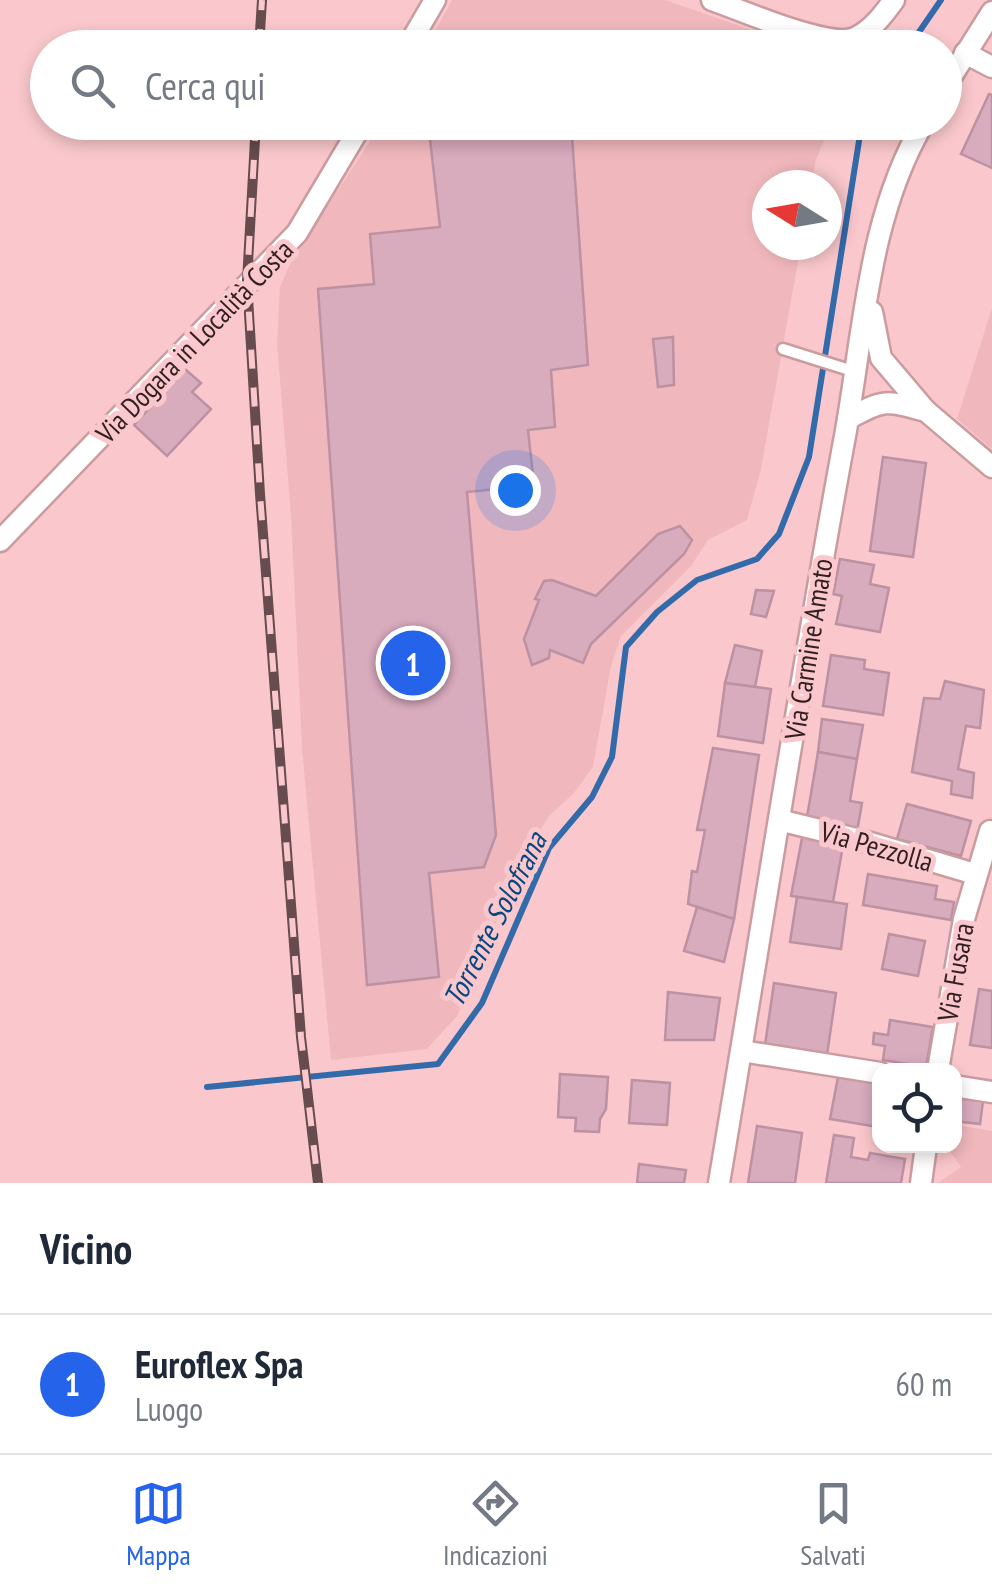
<!DOCTYPE html>
<html lang="it">
<meta charset="utf-8">
<style>
:root{--surface:#fff;--page:#f2f2f3;--text:#1f2937;--muted:#747a83;--line:#e0e1e3;--accent:#2563eb}
body{margin:0;font-family:"PT Sans Narrow",sans-serif;background:var(--page);color:var(--text)}
.controls{position:absolute;right:30px;bottom:30px;display:grid;overflow:hidden;border-radius:20px;box-shadow:0 5px 15px #0003}
.controls button{width:90px;height:90px;display:grid;place-items:center;padding:0;border:0;border-bottom:2px solid var(--line);background:var(--surface);color:var(--text);font:50px sans-serif}
.compass{position:absolute;left:752px;top:170px;width:90px;height:90px;border-radius:50%;background:var(--surface);box-shadow:0 5px 15px #0003;rotate:281deg}
.you{position:absolute;left:515px;top:490px;width:35px;height:35px;margin:-25px;border:8px solid #fff;border-radius:50%;background:#1a73e8;box-shadow:0 0 0 15px #1a73e833}
.badge{display:grid;place-items:center;width:65px;height:65px;border-radius:50%;background:var(--accent);color:#fff;font-size:32px;font-weight:700}
.pin{position:absolute;translate:-50% -50%;border:5px solid #fff;box-shadow:0 2px 10px #0006}
.list{margin:0;padding:0;list-style:none}
h2{display:flex;justify-content:space-between;align-items:center;height:130px;margin:0;padding:0 40px;font-size:42px}
h2 small{font-size:32px;font-weight:400;color:var(--muted)}
.list li{display:grid;grid-template-columns:65px 1fr auto;gap:30px;align-items:center;box-sizing:border-box;height:140px;padding:0 40px;border-top:2px solid var(--line)}
.list b{display:block;font-size:38px;white-space:nowrap}
.list p{margin:0;font-size:32px;white-space:nowrap;color:var(--muted)}
.list em{font-size:32px;font-style:normal;color:var(--muted)}
.icon{flex:none;width:55px;height:55px;fill:none;stroke:currentColor;stroke-width:2;stroke-linecap:round;stroke-linejoin:round}
.map{position:relative;flex:none;width:992px;height:1183px;overflow:hidden}
.search{position:absolute;background:var(--surface);box-shadow:0 5px 15px #0003;left:30px;right:30px;top:30px;height:110px;display:flex;align-items:center;gap:25px;box-sizing:border-box;padding:0 35px;border-radius:55px;color:var(--muted);font-size:38px}
.sheet{height:270px;background:var(--surface)}
nav{display:flex;justify-content:space-around;align-items:center;box-sizing:border-box;height:140px;border-top:2px solid var(--line);background:var(--surface);font-size:28px;color:var(--muted)}
nav a{display:grid;justify-items:center;gap:5px}
nav .on{color:var(--accent)}
.map>svg:first-child{display:block}
</style>
<div class="map">
<svg width="992" height="1183" viewBox="0 0 992 1183">
<rect width="100%" height="100%" fill="#fac8cc"/>
<g fill="#f0b8bd">
<polygon points="452,0 665,0 801,47 426,47"/>
<polygon points="382,123 831,123 816,160 811,185 767,185 767,245 801,245 761,469 747,520 708,540 691,566 621,636 611,666 593,767 574,793 549,816 522,861 495,933 457,1016 427,1049 331,1060 302,749 291,515 277,343 280,287 292,260"/>
<polygon points="992,308 992,449 957,419"/>
<polygon points="955,1125 992,1131 992,1183 938,1183 961,1167 946,1146 954,1146"/>
</g>
<g fill="none" stroke-linecap="round" stroke-linejoin="round">
<g stroke="#336aaa" stroke-width="6">
<polyline points="908,48 941,0"/>
<polyline points="207,1087 438,1064 482,1003 549,848 592,797 612,757 626,647 657,612 697,580 757,559 779,534 809,457 862,122"/>
</g>
</g>
<g fill="#d8abbd" stroke="#bc91a2" stroke-width="2.5">
<polygon points="989,94 992,95 992,168 961,154"/>
<polygon points="508,122 571,122 588,365 551,370 555,427 528,430 534,485 467,492 496,835 484,867 429,873 439,977 367,985 318,289 374,284 370,234 440,227 429,130"/>
<polygon points="673,337 674,385 658,387 653,339"/>
<polygon points="185,369 201,383 192,392 211,409 167,456 134,425"/>
<polygon points="883,457 926,463 913,557 870,551"/>
<polygon points="680,526 692,540 684,554 591,644 583,663 550,650 549,658 532,665 524,639 539,600 535,599 544,581 552,580 596,596 658,534"/>
<polygon points="840,559 874,565 870,584 889,588 880,632 836,624 842,596 833,594"/>
<polygon points="756,590 774,591 766,617 751,614"/>
<polygon points="735,645 762,651 755,687 725,683"/>
<polygon points="831,655 865,660 864,669 889,673 883,715 823,706"/>
<polygon points="945,681 984,690 980,728 966,726 958,769 974,773 972,798 951,794 952,781 912,772 924,698 940,699"/>
<polygon points="725,683 771,689 763,743 718,736"/>
<polygon points="822,719 863,725 857,759 818,752"/>
<polygon points="713,748 759,755 734,919 688,904 692,871 697,872 705,830 697,830"/>
<polygon points="818,752 857,759 850,801 862,803 857,832 806,823"/>
<polygon points="907,804 971,821 961,856 897,839"/>
<polygon points="803,833 844,840 833,902 791,896"/>
<polygon points="868,874 937,886 935,899 954,902 951,920 863,905"/>
<polygon points="797,897 847,904 841,949 790,942"/>
<polygon points="697,907 734,919 724,962 684,951"/>
<polygon points="889,934 925,941 918,976 882,969"/>
<polygon points="774,983 836,993 827,1055 765,1045"/>
<polygon points="979,989 992,991 992,1048 970,1045"/>
<polygon points="668,992 720,998 714,1040 665,1040"/>
<polygon points="890,1020 933,1027 926,1067 883,1060 885,1046 873,1044 874,1033 888,1035"/>
<polygon points="560,1074 608,1077 606,1109 600,1119 599,1132 575,1131 576,1118 558,1117"/>
<polygon points="838,1077 880,1084 878,1127 830,1119"/>
<polygon points="632,1080 670,1083 667,1125 629,1123"/>
<polygon points="955,1098 983,1101 980,1124 954,1121"/>
<polygon points="757,1126 802,1133 795,1183 748,1183"/>
<polygon points="834,1135 854,1138 851,1157 868,1160 870,1153 905,1159 901,1183 826,1183"/>
<polygon points="639,1164 686,1170 684,1183 637,1183"/>
</g>
<g fill="none" stroke-linecap="round" stroke-linejoin="round">
<g stroke="#ca9b9f" stroke-width="15">
<polyline id="lane" points="783,349 856,372"/>
</g>
<g stroke="#ca9b9f" stroke-width="25">
<g id="street">
<path d="M712 0C741 10 829 49 855 38 872 30 883 15 894 0"/>
<polyline points="407,48 435,0"/>
<polyline points="965,53 992,67"/>
<polyline points="944,88 992,12"/>
<polyline points="872,312 881,358 926,411 992,467"/>
<path d="M848 419C884 399 886 400 926 411"/>
<polyline points="0,541 297,233 363,122"/>
<polyline points="779,820 864,841 975,874"/>
<polyline points="742,1051 880,1073"/>
<polyline points="938,1070 964,919 990,831"/>
<polyline points="954,1086 992,1092"/>
<path d="M719 1183C761 934 799 684 845 436 864 331 868 216 924 122"/>
<polyline points="921,1183 926,1146"/>
</g>
</g>
<use href="#lane" stroke="#fff" stroke-width="10"/>
<use href="#street" stroke="#fff" stroke-width="20"/>
<g stroke="#664c4e" stroke-width="10">
<g id="rail">
<polyline points="259,48 262,0"/>
<polyline points="256,122 247,281 260,494 301,1037 318,1183"/>
</g>
</g>
<use href="#rail" stroke="#fac8cc" stroke-width="6" stroke-dasharray="19" stroke-linecap="butt"/>
</g>
<g text-anchor="middle" dominant-baseline="central" stroke-width="10" stroke-linejoin="round" paint-order="stroke">
<g font-size="28" fill="#311f21" stroke="#fac8cc">
<text transform="translate(194 341) rotate(-46)">Via Dogara in Località Costa</text>
<text transform="translate(808 649) rotate(-81)">Via Carmine Amato</text>
<text transform="translate(877 846) rotate(16)">Via Pezzolla</text>
<text transform="translate(955 972) rotate(-80)">Via Fusara</text>
</g>
<g font-size="30" font-style="italic" fill="#094780" stroke="#fac8cc">
<text transform="translate(494 919) rotate(-63)">Torrente Solofrana</text>
</g>
</g>
</svg>
<div class="controls">
<button><svg class="icon" aria-label="locate" viewBox="0 0 24 24"><circle cx="12" cy="12" r="6"/><path d="M12 2v4M12 18v4M2 12h4M18 12h4"/></svg></button>
</div>
<svg class="compass" viewBox="-18 -18 36 36"><path d="M0-13l5 13h-10z" fill="#e53935"/><path d="M0 13l5-13h-10z" fill="#747a83"/></svg>
<div class="you"></div>
<div class="pin badge" style="left:413px;top:663px">1</div>
<div class="search"><svg class="icon" aria-label="search" viewBox="0 0 24 24"><circle cx="10" cy="10" r="6"/><path d="M15 15l6 6"/></svg>Cerca qui</div>
</div>
<section class="sheet">
<h2>Vicino<small></small></h2>
<ul class="list">
<li><span class="badge">1</span><div><b>Euroflex Spa</b><p>Luogo</p></div><em>60 m</em></li>
</ul>
</section>
<nav>
<a class="on"><svg class="icon" aria-label="map" viewBox="0 0 24 24"><path d="M3 6l6-2 6 2 6-2v14l-6 2-6-2-6 2zM9 4v14M15 6v14"/></svg>Mappa</a>
<a><svg class="icon" aria-label="directions" viewBox="0 0 24 24"><path d="M12 3l9 9-9 9-9-9zM9 14v-3h6M13 9l2 2-2 2"/></svg>Indicazioni</a>
<a><svg class="icon" aria-label="saved" viewBox="0 0 24 24"><path d="M7 4h10v16l-5-4-5 4z"/></svg>Salvati</a>
</nav>
